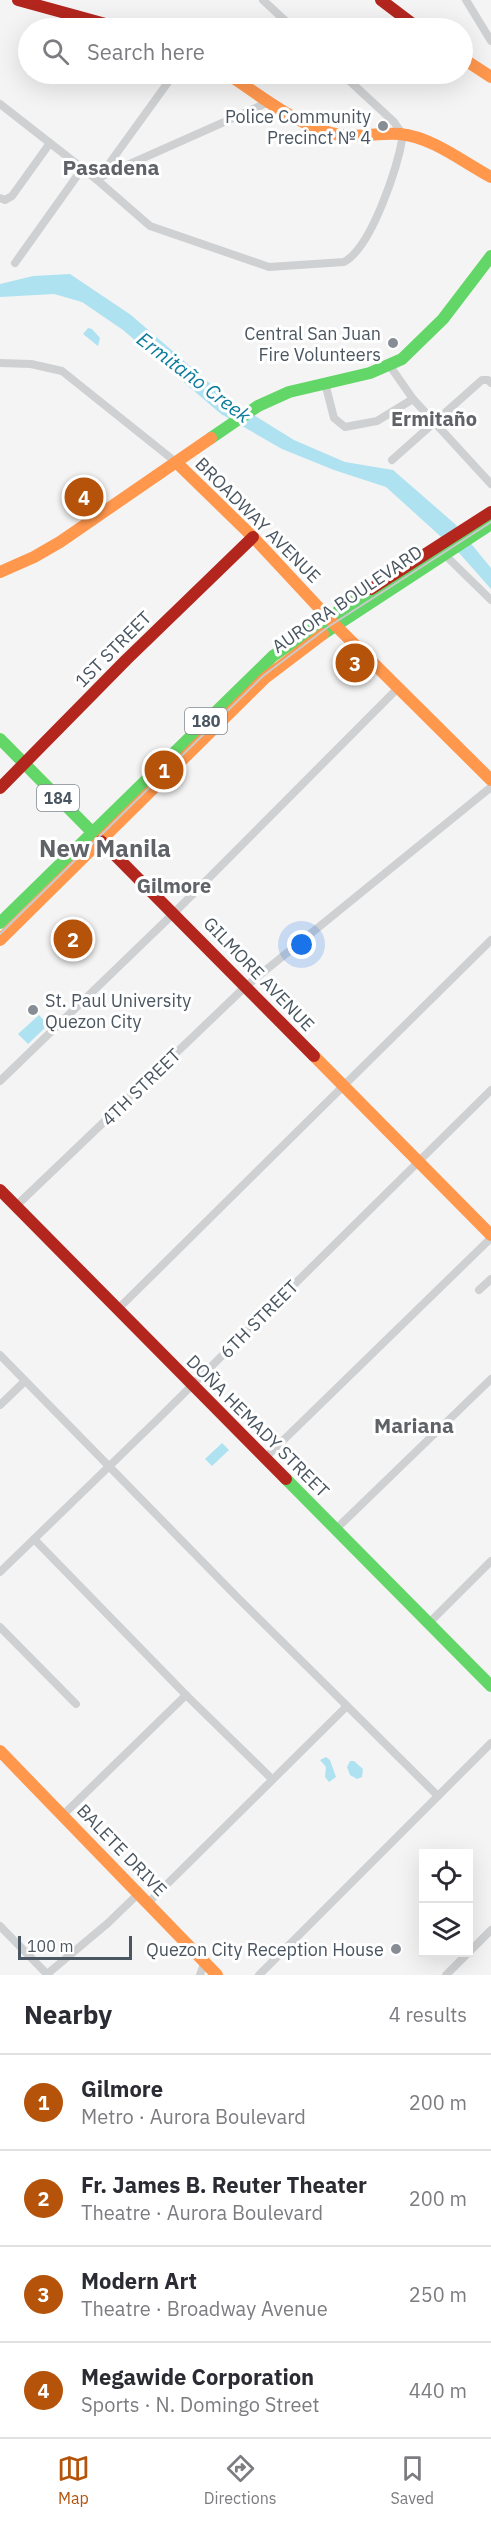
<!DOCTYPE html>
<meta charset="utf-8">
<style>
:root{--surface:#fff;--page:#f7f7f7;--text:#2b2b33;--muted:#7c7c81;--line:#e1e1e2;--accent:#b45309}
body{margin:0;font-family:"IBM Plex Sans",sans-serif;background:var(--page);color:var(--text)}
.controls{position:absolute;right:18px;bottom:18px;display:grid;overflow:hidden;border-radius:0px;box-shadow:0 6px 24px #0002}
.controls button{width:54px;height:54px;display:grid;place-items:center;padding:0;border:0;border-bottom:2px solid var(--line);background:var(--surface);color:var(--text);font:30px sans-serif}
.scale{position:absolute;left:18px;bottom:15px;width:114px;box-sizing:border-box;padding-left:6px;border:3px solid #4a5661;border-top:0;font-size:16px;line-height:21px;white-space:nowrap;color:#4a5661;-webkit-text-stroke:4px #fff;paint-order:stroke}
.you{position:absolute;left:302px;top:945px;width:21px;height:21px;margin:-15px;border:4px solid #fff;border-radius:50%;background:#1a73e8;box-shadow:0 0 0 9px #1a73e833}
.badge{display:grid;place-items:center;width:39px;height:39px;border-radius:50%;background:var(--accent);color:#fff;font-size:20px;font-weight:700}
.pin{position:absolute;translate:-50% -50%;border:3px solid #fff;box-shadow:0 2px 6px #0006}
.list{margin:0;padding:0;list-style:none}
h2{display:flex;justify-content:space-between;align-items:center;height:78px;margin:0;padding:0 24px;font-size:26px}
h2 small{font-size:20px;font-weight:400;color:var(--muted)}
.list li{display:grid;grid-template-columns:39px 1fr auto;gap:18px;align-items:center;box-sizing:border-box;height:96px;padding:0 24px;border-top:2px solid var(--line)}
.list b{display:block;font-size:22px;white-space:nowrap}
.list p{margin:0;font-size:20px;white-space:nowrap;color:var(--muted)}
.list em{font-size:20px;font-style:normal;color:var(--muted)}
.icon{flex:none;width:33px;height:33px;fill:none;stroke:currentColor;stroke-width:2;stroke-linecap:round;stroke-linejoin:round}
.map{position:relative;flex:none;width:491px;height:1975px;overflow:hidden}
.search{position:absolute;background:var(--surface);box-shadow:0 6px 24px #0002;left:18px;right:18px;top:18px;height:66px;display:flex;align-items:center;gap:15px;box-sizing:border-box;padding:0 21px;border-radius:33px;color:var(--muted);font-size:22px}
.sheet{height:462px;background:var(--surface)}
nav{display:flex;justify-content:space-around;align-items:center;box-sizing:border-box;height:84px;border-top:2px solid var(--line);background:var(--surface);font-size:16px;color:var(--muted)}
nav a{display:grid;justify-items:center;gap:3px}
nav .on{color:var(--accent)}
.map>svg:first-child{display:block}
</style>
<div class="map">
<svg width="491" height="1975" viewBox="0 0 491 1975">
<rect width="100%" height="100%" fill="#f4f4f4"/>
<g fill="#aee2f0">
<polygon points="70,274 131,315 228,399 294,440 345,462 393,470 455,524 491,568 491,589 460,554 386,487 334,470 282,449 221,414 123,330 82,302 54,294 0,297 0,284 33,276"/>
<polygon points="88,328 92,329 100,338 98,346 83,334"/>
<polygon points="39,1015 48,1025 28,1044 18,1034"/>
<polygon points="222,1443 229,1450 212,1466 205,1459"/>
<polygon points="326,1757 330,1760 336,1777 329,1782 325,1777 326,1767 320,1760"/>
<polygon points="350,1761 354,1761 363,1769 362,1777 357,1779 350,1775 347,1767"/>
</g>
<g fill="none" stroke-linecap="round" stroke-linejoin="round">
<g stroke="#ced0d2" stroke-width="8">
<polyline points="263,0 293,28"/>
<polyline points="466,0 491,41"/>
<path d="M0 104 96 179 150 226 269 267 344 262C372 247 398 166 403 135L394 122 342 74"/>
<polyline points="101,175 174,74"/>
<polyline points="96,179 269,102"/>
<polyline points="0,198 5,200 12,196 50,143"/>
<polyline points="15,263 82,169"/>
<polyline points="0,363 31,364 62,371 177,463"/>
<polyline points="390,366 413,399 491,484"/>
<polyline points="325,383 334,418 345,427 377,421 413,399"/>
<polyline points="392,460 482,380 488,380 491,383"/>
<polyline points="444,554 491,600"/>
<polyline points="0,1081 174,913 398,688"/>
<polyline points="16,1206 245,987 491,787"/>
<polyline points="479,1290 491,1279"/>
<polyline points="118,1309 491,940"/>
<polyline points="0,1355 238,1598 438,1796"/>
<polyline points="0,1405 25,1381"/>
<polyline points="264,1459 491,1238"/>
<polyline points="335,1530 491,1379"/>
<polyline points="34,1539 186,1695 272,1779"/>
<polyline points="0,1572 160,1417 491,1090"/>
<polyline points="428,1624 491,1561"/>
<polyline points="0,1627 76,1704"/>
<polyline points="63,1815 186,1695"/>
<polyline points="148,1903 347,1706"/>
<polyline points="0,1926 46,1973"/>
<polyline points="46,1975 108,1923 139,1893"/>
<polyline points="200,1975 205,1961"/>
<polyline points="259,1975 491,1743"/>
<polyline points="446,1975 491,1930"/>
</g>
<g stroke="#63d668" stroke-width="12">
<polyline points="211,438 258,406 289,392 370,373 402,359 443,319 491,256"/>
<polyline points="323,634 491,524"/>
<polyline points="0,739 98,838"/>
<polyline points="0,923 273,656 371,589"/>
<polyline points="286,1479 491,1686"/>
</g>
<g stroke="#ff974d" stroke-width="12">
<polyline points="462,58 491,77"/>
<path d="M228 74C260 96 293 122 331 133 355 140 376 132 400 134 432 137 463 162 491 177"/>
<polyline points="177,463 253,537 335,625 491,780"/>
<polyline points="0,572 34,557 60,542 211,438"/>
<polyline points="0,940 265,678 323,634"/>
<polyline points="314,1056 491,1235"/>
<polyline points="0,1751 217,1975"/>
</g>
<g stroke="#b3261e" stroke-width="12">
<polyline points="18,0 120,28"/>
<polyline points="381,0 418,28"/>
<polyline points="371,589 491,512"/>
<polyline points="0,788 126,660 253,537"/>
<polyline points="101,841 314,1056"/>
<polyline points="0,1190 286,1479"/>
</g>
<polyline stroke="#c9cacc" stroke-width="2" points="0,934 263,676 328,627 491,522"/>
</g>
<g fill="#868d94" stroke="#fff" stroke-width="2">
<circle cx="383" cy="126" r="6"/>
<circle cx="393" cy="343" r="6"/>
<circle cx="33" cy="1010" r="6"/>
<circle cx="396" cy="1949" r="6"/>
</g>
<g text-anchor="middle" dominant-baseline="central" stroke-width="6" stroke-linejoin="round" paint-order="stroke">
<g fill="#fff" stroke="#808990" stroke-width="1.5">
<rect x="185" y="708" width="42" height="26" rx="4.5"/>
<rect x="37" y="785" width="42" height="26" rx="4.5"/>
</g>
<g font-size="16" font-weight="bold" fill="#4a5661">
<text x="206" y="721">180</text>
<text x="58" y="798">184</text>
</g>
<g font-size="18" fill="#4a5661" stroke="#fff" text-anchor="end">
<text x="371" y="116">Police Community<tspan x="371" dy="21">Precinct № 4</tspan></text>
<text x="381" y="333">Central San Juan<tspan x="381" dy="21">Fire Volunteers</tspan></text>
<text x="45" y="1000" text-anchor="start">St. Paul University<tspan x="45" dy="21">Quezon City</tspan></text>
<text x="384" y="1949">Quezon City Reception House</text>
</g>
<g font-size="18" fill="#4a5661" stroke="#fff">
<text transform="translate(258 520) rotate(45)">BROADWAY AVENUE</text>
<text transform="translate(347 599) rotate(-34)">AURORA BOULEVARD</text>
<text transform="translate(113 649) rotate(-45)">1ST STREET</text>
<text transform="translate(259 974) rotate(46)">GILMORE AVENUE</text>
<text transform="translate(141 1087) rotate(-44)">4TH STREET</text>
<text transform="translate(259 1319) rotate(-45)">6TH STREET</text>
<text transform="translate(258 1426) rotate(45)">DOÑA HEMADY STREET</text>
<text transform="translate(122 1850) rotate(46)">BALETE DRIVE</text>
</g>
<g font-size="20" font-style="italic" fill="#0c7c9b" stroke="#fff">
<text transform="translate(194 377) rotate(37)">Ermitaño Creek</text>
</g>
<g font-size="20" font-weight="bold" fill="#5f6368" stroke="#fff">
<text x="434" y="418">Ermitaño</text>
<text x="174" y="885">Gilmore</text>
</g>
<g font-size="21" font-weight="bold" fill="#5f6368" stroke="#fff">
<text x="111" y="167">Pasadena</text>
<text x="414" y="1425">Mariana</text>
</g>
<g font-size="24" font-weight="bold" fill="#5f6368" stroke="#fff">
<text x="105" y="848">New Manila</text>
</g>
</g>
</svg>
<div class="controls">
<button><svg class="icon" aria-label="locate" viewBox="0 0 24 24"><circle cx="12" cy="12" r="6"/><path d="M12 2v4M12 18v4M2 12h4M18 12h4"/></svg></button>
<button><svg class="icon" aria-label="layers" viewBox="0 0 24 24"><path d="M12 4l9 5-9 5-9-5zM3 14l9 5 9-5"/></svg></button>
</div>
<div class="scale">100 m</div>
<div class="you"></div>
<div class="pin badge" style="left:164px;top:770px">1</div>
<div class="pin badge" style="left:73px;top:939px">2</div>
<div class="pin badge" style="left:355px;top:663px">3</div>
<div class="pin badge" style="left:84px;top:497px">4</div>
<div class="search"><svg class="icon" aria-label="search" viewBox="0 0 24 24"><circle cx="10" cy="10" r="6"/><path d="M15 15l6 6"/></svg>Search here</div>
</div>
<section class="sheet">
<h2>Nearby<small>4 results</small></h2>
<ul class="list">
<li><span class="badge">1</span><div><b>Gilmore</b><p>Metro · Aurora Boulevard</p></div><em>200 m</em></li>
<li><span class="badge">2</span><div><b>Fr. James B. Reuter Theater</b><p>Theatre · Aurora Boulevard</p></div><em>200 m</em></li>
<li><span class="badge">3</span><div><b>Modern Art</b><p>Theatre · Broadway Avenue</p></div><em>250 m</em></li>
<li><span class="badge">4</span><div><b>Megawide Corporation</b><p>Sports · N. Domingo Street</p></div><em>440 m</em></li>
</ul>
</section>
<nav>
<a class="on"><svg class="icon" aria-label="map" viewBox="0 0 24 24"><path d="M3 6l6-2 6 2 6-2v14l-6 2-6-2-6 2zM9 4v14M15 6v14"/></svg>Map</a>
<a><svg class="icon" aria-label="directions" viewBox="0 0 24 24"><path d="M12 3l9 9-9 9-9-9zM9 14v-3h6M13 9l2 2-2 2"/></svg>Directions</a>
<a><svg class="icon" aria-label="saved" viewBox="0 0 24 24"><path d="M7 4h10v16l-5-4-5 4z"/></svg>Saved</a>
</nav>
